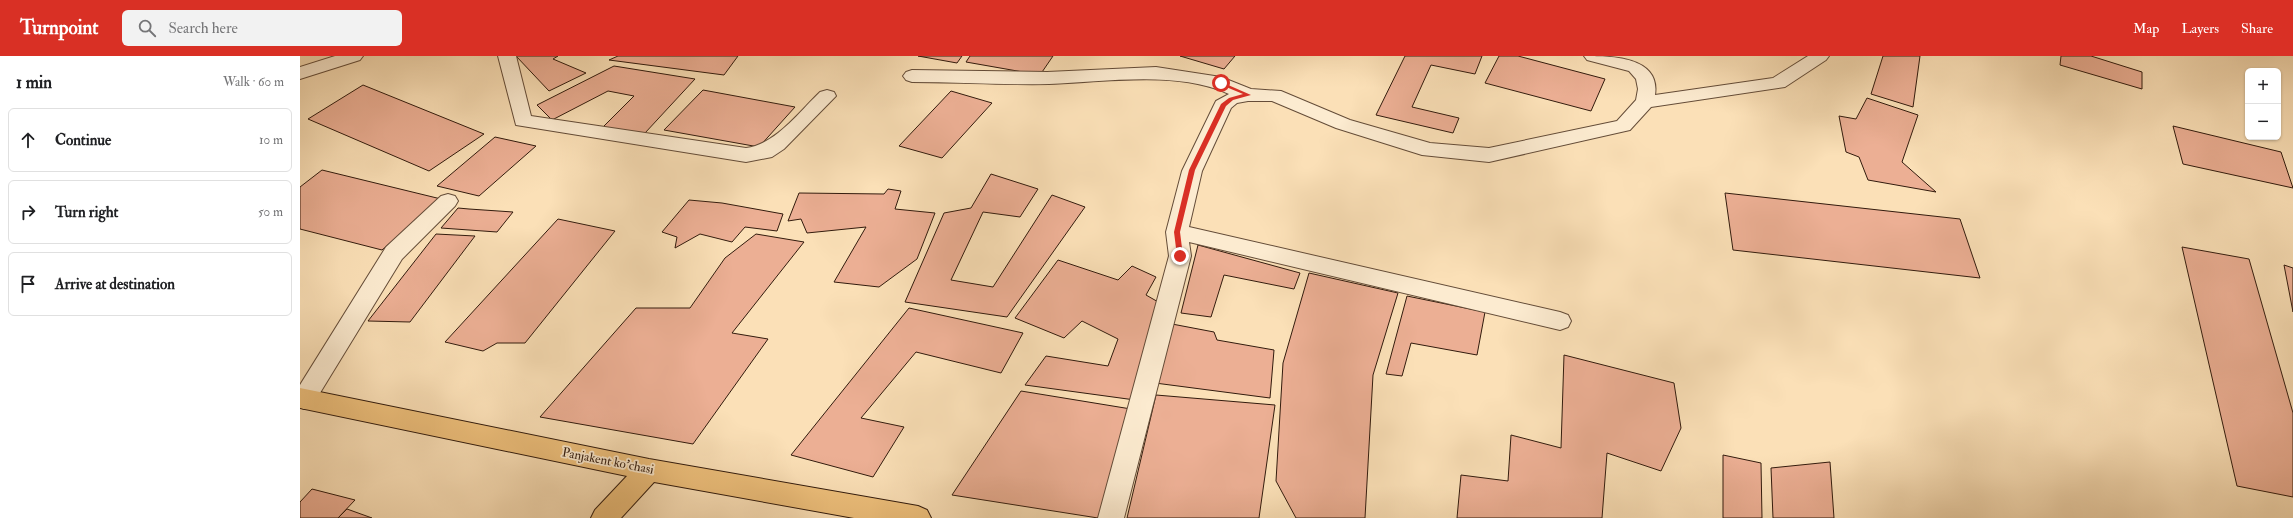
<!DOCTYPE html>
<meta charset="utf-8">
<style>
:root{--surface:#fff;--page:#f2f2f2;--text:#202124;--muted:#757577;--line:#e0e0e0;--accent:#d93025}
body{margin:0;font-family:"IM FELL Double Pica",serif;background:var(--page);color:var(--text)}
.controls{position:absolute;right:12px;top:12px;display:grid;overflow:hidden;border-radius:6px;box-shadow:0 1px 3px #0004}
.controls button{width:36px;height:36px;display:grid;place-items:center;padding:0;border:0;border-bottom:1px solid var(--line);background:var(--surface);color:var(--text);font:20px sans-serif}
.stop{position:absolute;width:12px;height:12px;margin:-9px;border:3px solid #d93025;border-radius:50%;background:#fff}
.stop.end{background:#d93025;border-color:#fff;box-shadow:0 1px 4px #0008}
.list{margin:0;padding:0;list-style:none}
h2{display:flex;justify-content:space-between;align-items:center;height:52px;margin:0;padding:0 16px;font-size:17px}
h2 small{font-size:13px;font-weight:400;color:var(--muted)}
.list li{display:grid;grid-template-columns:26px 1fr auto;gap:12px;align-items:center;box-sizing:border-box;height:64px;margin:0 8px 8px;padding:0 8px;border:1px solid var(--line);border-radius:6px}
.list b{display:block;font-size:15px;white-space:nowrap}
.list em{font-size:13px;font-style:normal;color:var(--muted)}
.icon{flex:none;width:22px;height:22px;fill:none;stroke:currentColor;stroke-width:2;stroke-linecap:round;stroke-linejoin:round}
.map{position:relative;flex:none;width:1993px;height:462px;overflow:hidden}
header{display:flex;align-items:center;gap:24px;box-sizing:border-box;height:56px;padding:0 20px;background:var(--accent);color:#fff}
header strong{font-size:19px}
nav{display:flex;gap:22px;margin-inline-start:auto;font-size:14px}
.search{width:280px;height:36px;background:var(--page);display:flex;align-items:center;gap:10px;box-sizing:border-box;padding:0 14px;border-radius:6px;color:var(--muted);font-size:15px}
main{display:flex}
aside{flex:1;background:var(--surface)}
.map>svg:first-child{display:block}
</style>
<header>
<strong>Turnpoint</strong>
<div class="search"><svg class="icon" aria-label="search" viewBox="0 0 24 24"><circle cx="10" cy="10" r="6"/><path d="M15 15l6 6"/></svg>Search here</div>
<nav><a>Map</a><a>Layers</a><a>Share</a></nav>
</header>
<main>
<aside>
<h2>1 min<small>Walk · 60 m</small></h2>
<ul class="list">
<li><svg class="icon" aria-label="ahead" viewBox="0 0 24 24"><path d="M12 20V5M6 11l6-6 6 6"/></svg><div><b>Continue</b></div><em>10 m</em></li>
<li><svg class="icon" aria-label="right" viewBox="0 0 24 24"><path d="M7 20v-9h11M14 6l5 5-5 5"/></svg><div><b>Turn right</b></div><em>50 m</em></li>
<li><svg class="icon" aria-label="arrive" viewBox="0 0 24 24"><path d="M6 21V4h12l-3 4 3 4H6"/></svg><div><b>Arrive at destination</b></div></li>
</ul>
</aside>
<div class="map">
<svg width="1993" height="462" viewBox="0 0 1993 462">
<rect width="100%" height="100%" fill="#fbe0b7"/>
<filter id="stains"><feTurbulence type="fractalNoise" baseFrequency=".005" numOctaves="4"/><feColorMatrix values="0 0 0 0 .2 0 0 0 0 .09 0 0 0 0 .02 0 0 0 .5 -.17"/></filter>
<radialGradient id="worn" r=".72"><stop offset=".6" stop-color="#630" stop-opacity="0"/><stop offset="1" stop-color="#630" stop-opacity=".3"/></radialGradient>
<g fill="#ecaf94" stroke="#321b0d">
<polygon points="216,0 258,0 253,3 286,17 249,35"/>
<polygon points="318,0 438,0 424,19 309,4"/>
<polygon points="618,0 662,0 657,7"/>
<polygon points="670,0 753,0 740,19 666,6"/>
<polygon points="880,0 935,0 924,13"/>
<polygon points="1105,0 1182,0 1175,18 1131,9 1112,51 1159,62 1153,77 1076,59"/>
<polygon points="1199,0 1218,0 1305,23 1291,55 1185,27"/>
<polygon points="1583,0 1620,0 1613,51 1571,38"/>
<polygon points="1761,0 1791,0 1842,16 1842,33 1760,9"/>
<polygon points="314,10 395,23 345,77 302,72 334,40 308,35 252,64 237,49"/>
<polygon points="63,29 184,78 129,115 8,63"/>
<polygon points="403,34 495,51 459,91 364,74"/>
<polygon points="651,35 692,47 642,102 599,90"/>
<polygon points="1567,42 1618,59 1602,106 1636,136 1568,124 1559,101 1546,96 1539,60 1556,63"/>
<polygon points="1873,70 1981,96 1993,132 1883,108"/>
<polygon points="195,81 236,90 179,140 137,130"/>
<polygon points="22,114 141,143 82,194 0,173 0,131"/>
<polygon points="691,118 738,133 720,161 683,156 651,224 693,231 752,139 785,151 707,261 605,246 644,157 671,152"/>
<polygon points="588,133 601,135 595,153 635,157 617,203 579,231 534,226 566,171 507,177 501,163 488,165 499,137 584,138"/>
<polygon points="1425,137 1660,163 1680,222 1433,194"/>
<polygon points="389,144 422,147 483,158 477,175 445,171 432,186 400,178 375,192 377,181 362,176"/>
<polygon points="158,152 169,153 213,156 197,176 141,172"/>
<polygon points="258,163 315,175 225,287 197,287 183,295 145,286"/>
<polygon points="136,178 175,180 110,266 68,265"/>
<polygon points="456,178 504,186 432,277 468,283 393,388 240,361 336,252 390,252 425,202"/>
<polygon points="898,189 1000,217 994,233 924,219 911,261 881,257"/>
<polygon points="1882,191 1949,203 1993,357 1993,441 1937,430"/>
<polygon points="758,204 818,224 832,210 856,221 846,239 860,247 835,344 725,329 746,300 808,310 818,283 782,265 764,282 715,262"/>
<polygon points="1984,209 1993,212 1993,256"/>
<polygon points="1009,217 1098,237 1073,319 1065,462 996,462 976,425 983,307"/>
<polygon points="1107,240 1185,256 1177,299 1111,287 1102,320 1086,318"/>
<polygon points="609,252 723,277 701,317 616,296 561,362 604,371 573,421 491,399"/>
<polygon points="872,268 914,276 917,284 974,294 970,342 855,327"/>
<polygon points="1264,299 1374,327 1381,372 1361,415 1307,397 1302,462 1157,462 1161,419 1208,425 1211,379 1261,392"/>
<polygon points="721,335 831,353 798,462 652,439"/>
<polygon points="856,339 975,349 959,462 827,462"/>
<polygon points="1423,399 1461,407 1462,462 1423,462"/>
<polygon points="1530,406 1534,462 1473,462 1471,412"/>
<polygon points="12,433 55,444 38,462 0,462 0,446"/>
<polygon points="47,453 72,462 38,462"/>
</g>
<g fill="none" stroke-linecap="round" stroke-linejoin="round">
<g stroke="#644c38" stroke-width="2">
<g id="minor">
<polygon points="35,0 63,0 60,4 0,23 0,11"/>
<path d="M198 0H216L231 60 446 92C476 88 499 56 520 36L527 34 534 36 536 40 484 93 472 101 446 106 216 69Z"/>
<path d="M1284 0C1310 0 1361 0 1355 39L1473 22 1508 0H1529L1526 4 1485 31 1351 51 1330 74 1189 106 1122 99 1036 72 972 45H948L937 47 931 52 902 115 889 171 1260 256 1268 259 1271 265 1268 271 1260 274 889 186 891 200 824 462H798L869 200 866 176 882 115 914 49 916 45 929 38C877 14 804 26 749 28 703 29 657 26 612 26L606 24 603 20 606 16 612 14 747 16 856 11 921 21 951 33 981 35 1050 64 1130 87 1189 92 1317 65 1336 44 1338 33 1336 23 1329 15 1287 4Z"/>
<polygon points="148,138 155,140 158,145 155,150 102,203 12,350 4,353 0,351 0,329 86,191 141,140"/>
</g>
</g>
<g stroke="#321b0d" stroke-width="2">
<polygon id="major" points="0,332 349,403 618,450 627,454 631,462 554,462 354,426 321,462 291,462 295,454 327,420 0,352"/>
</g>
<use href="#minor" fill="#fcebd0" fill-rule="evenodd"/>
<use href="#major" fill="#eec07c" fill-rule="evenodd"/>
</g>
<polygon fill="#d93025" points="919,25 951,39 933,44 926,50 895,114 880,176 883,200 880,203 877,200 874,176 889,114 921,48 929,42 943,38 919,28"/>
<g text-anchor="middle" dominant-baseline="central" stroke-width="3.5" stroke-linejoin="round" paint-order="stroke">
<g font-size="13" fill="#321b0d" stroke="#fcebd0">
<text transform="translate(308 405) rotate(11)">Panjakent ko'chasi</text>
</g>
</g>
<rect width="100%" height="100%" filter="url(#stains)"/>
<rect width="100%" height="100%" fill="url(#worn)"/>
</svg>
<div class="controls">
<button>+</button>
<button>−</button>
</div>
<div class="stop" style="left:921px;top:27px"></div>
<div class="stop end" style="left:880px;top:200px"></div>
</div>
</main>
